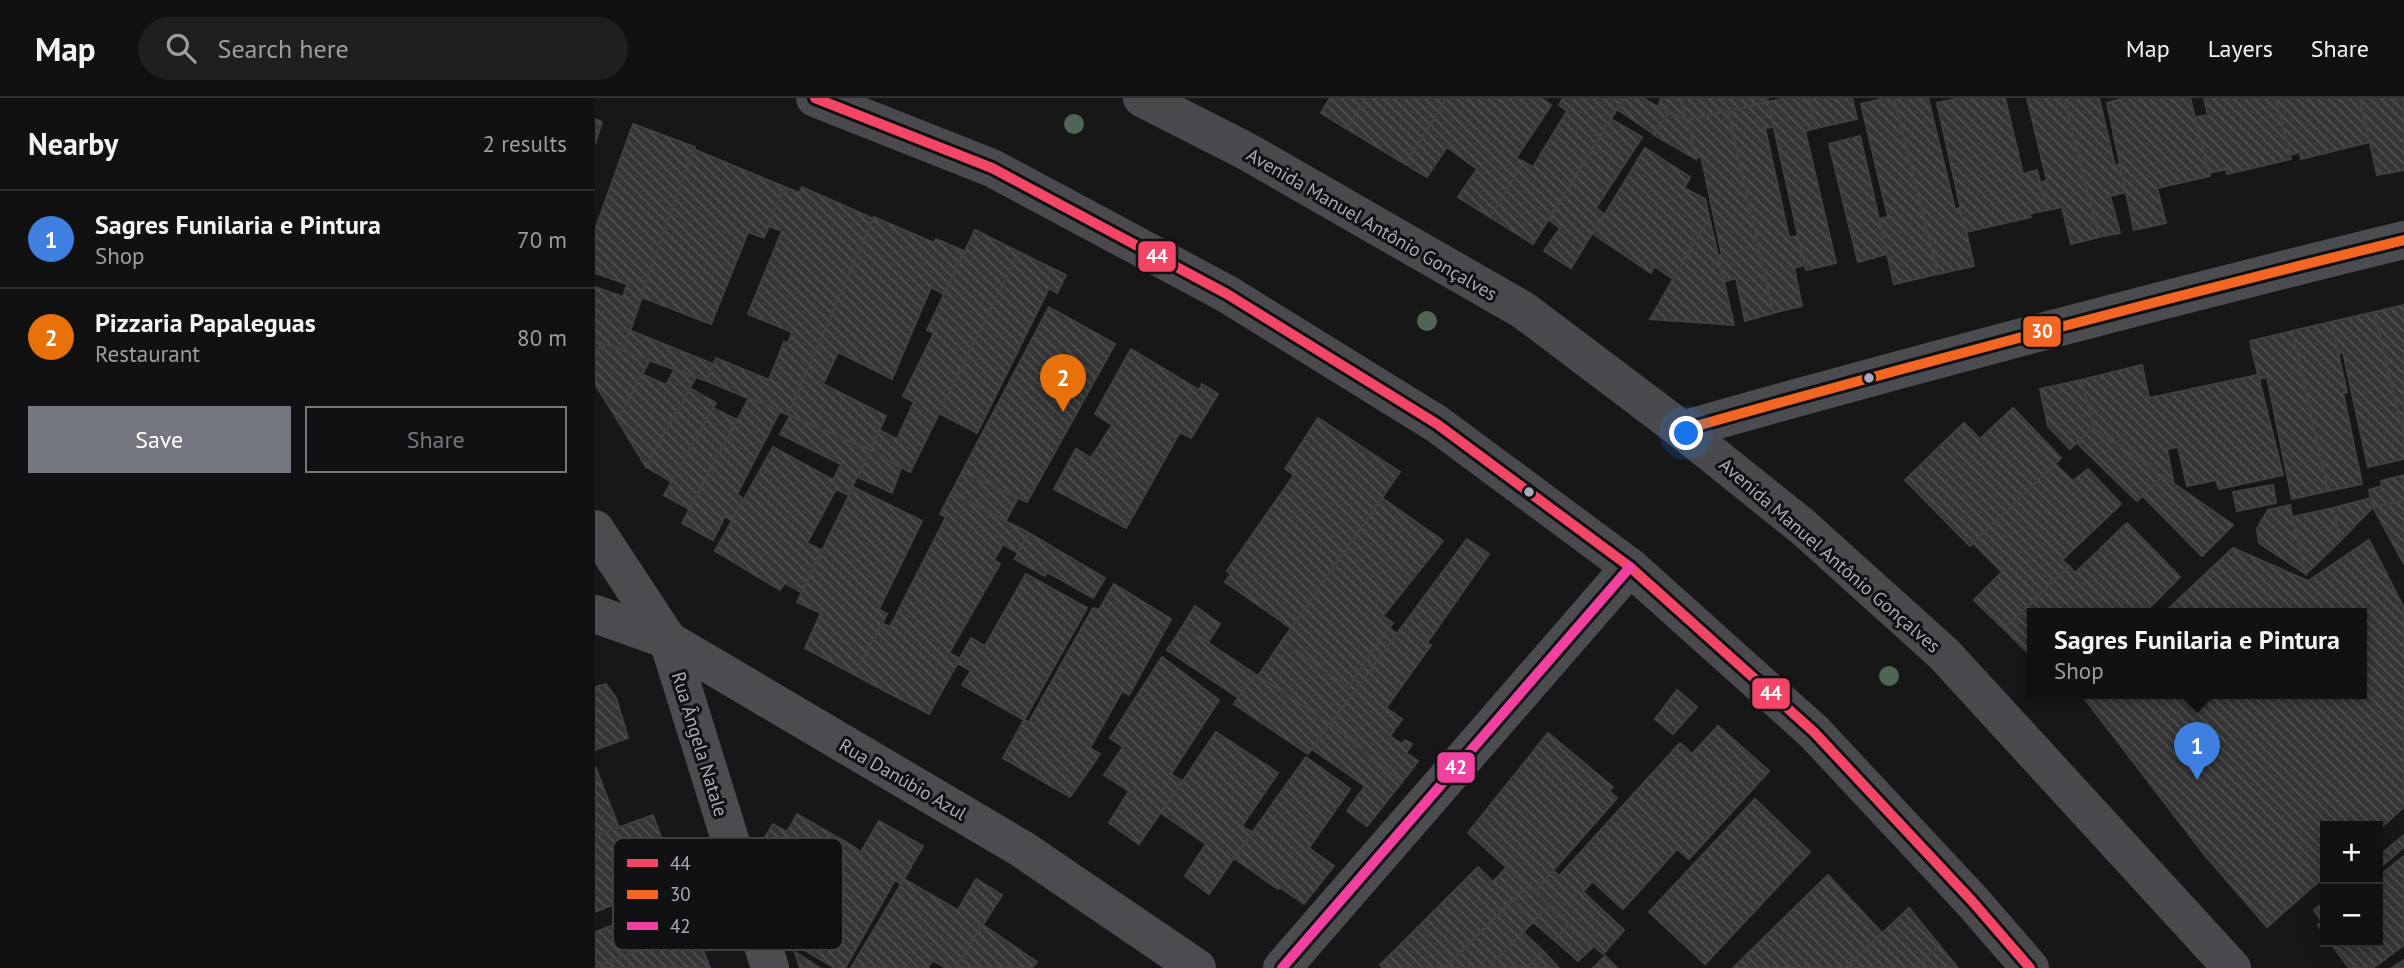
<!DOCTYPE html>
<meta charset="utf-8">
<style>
:root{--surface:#111;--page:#1e1f1f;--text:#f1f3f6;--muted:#9c9d9f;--line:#303131;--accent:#757780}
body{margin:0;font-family:"PT Sans",sans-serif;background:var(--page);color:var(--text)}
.controls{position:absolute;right:21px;bottom:21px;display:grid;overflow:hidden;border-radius:0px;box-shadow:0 4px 18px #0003}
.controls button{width:63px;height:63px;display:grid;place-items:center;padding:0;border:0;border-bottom:2px solid var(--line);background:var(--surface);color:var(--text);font:35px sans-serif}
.you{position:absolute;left:1092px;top:336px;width:24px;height:24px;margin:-18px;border:5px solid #fff;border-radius:50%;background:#1a73e8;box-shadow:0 0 0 10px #1a73e833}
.badge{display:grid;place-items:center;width:46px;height:46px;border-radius:50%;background:var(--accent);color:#fff;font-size:23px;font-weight:700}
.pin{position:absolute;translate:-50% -58px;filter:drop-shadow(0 2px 4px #0008)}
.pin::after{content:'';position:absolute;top:37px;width:24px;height:21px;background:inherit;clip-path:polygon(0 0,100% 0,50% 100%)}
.popup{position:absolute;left:1432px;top:510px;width:340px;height:91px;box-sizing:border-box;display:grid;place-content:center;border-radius:0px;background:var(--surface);filter:drop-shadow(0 2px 5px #0005);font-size:23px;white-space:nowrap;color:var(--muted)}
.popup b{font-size:26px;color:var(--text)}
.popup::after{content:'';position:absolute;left:50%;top:100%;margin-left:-14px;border:14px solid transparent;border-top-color:var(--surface)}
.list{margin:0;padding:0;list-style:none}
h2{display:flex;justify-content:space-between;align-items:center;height:91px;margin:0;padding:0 28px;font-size:30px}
h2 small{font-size:23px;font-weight:400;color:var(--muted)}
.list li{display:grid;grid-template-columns:46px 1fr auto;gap:21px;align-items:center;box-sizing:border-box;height:98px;padding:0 28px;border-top:2px solid var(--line)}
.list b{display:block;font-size:26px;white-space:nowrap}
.list p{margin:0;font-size:23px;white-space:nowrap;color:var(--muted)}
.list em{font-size:23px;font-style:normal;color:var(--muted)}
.actions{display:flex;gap:14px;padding:21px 28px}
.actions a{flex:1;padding:16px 0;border:2px solid var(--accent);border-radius:0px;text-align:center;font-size:24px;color:var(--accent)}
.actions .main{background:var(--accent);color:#fff}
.icon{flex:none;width:38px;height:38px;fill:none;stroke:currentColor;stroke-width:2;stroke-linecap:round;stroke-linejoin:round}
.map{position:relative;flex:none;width:1809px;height:870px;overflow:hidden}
header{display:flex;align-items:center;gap:42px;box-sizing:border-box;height:98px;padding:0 35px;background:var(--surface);border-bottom:2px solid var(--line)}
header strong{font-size:33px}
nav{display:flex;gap:38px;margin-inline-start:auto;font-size:24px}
.search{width:490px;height:63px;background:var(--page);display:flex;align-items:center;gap:18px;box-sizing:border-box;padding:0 24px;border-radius:38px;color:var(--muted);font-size:26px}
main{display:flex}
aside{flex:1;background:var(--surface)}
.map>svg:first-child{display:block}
</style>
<header>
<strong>Map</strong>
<div class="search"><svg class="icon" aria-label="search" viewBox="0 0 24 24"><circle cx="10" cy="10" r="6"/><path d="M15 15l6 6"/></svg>Search here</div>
<nav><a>Map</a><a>Layers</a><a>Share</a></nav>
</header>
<main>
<aside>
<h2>Nearby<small>2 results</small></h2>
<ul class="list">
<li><span class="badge" style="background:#3f7fe0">1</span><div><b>Sagres Funilaria e Pintura</b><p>Shop</p></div><em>70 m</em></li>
<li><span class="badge" style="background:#e8710a">2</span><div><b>Pizzaria Papaleguas</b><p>Restaurant</p></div><em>80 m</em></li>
</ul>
<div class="actions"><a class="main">Save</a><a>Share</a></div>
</aside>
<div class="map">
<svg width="1809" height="870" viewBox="0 0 1809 870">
<defs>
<pattern id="building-back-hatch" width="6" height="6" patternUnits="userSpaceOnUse" patternTransform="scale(1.75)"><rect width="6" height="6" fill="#353536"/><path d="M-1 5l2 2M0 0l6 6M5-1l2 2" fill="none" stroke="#4f5051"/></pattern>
</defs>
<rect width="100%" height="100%" fill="#171717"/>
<g fill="url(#building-back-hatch)" stroke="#3f4043" stroke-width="2">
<polygon points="735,0 771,0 752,31 726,15"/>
<polygon points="771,0 848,0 851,1 810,66 752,31"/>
<polygon points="852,0 946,0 956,7 921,60 929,64 895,119 863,99 882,71 852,49 832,79 810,66"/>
<polygon points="968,0 1029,0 938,146 895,119 929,64 938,69 972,13 964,7"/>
<polygon points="1029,0 1048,0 1073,15 1059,36 1022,11"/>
<polygon points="1066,0 1086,0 1092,22 1063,9"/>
<polygon points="1086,0 1172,0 1173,4 1092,22"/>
<polygon points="1190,0 1214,0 1221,30 1210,33 1241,165 1211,172 1173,4"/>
<polygon points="1214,0 1257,0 1262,21 1221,30"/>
<polygon points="1290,0 1299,0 1343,176 1299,186 1284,121 1293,119 1266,6"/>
<polygon points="1299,0 1333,0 1360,111 1366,110 1379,168 1343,176"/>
<polygon points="1364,0 1410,0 1428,76 1442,72 1452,112 1434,116 1436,119 1371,134 1342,5"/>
<polygon points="1432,0 1469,0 1504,139 1476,146 1467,109 1452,112 1445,84 1452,83"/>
<polygon points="1469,0 1504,0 1520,68 1525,66 1531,94 1515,98 1525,135 1504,139"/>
<polygon points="1595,0 1615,78 1562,90 1571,125 1539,132 1512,5 1529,0"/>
<polygon points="1609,0 1681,0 1696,61 1632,76 1631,71 1614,75 1600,19 1613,17"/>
<polygon points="1686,0 1765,0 1775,44 1706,61 1705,54 1695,57 1681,1"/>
<polygon points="1765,0 1809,0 1809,72 1782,77"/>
<polygon points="1173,4 1179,29 1170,30 1194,139 1203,138 1210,167 1199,170 1207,208 1178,215 1133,13"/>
<polygon points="1133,13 1178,215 1150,223 1141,180 1128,184 1123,157 1127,157 1106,58 1101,60 1092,22"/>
<polygon points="1073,15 1092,22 1101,61 1059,37"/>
<polygon points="0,21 7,24 0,46"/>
<polygon points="1016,21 1047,39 1001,110 1009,116 976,170 949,153 965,130 954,122"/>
<polygon points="38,26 100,49 28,253 0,243 0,189 28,199 32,186 0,175 0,132"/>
<polygon points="1265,38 1292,156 1263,164 1234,46"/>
<polygon points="1050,50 1095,79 1089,90 1110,101 1114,119 1078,181 1059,168 1056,175 998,136"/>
<polygon points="98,51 190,89 169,140 153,134 116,226 46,199"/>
<polygon points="190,89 204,95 207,89 279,121 193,317 112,283 121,260 174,282 189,244 193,245 197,234 153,216 187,133 173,128"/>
<polygon points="279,119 339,145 341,141 369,153 349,196 336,189 297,281 243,254 228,286 291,318 275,352 193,317"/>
<polygon points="1114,119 1139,227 1055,221 1078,181"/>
<polygon points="380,132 424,154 315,374 275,352 284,332 302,341 319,304 308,298 339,235 332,232"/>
<polygon points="424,154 471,177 462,195 454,190 382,335 344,315"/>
<polygon points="1809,207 1809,339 1779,214"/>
<polygon points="454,209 520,246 432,404 367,374"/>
<polygon points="1779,214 1809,339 1809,361 1773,369 1748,254 1743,256 1736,224"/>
<polygon points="1736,224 1752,294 1748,295 1767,386 1733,393 1697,233"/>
<polygon points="34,232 118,266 112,283 28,253"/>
<polygon points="1697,233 1733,393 1697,401 1672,279 1664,281 1655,243"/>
<polygon points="0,243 9,246 0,254"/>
<polygon points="9,246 55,262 22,321 0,286 0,254"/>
<polygon points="536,251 604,292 607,286 623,296 596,340 585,334 531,430 459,391 481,351 496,360 517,327 500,316"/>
<polygon points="1547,267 1554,300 1663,277 1688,377 1624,391 1621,382 1592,388 1583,349 1572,351 1579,387 1499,331 1486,282"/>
<polygon points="80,271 101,279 51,369 22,321 47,276 71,287"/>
<polygon points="1486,282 1499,328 1475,351 1453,328 1445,291"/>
<polygon points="95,290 121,305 77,384 51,369"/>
<polygon points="154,300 185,313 142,396 149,402 137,423 130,418 118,442 87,425"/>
<polygon points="118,310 142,322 94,411 69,397"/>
<polygon points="1418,310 1466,360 1375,448 1310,382 1369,325 1385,341"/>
<polygon points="195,318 275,352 253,397 241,391 212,445 226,452 206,494 190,485 185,492 120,453 178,349 238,382 246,366 185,336"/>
<polygon points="723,320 805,374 696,530 630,484 636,476 632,473 699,377 690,371"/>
<polygon points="1499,328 1499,331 1568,378 1542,403 1482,345"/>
<polygon points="275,352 306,370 297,395 263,379"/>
<polygon points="1460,366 1478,383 1493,371 1526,406 1467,462 1474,468 1409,531 1379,502 1407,474 1378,445"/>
<polygon points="367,374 423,400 411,422 356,395"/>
<polygon points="1809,377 1809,402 1778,409 1774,392 1787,388 1786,383"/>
<polygon points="1568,378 1638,427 1607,458 1547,397"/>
<polygon points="1678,387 1681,405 1642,413 1638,394"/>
<polygon points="258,389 327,423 284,511 292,516 260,577 210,550 226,515 202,504"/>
<polygon points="356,395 434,435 423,455 408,446 399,462 405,466 354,555 365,561 334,616 260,577 287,525 295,529 351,419 345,416"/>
<polygon points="787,400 848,443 788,518 798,525 753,589 687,543"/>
<polygon points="1776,400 1778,409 1745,443 1738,410"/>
<polygon points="1809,402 1809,466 1778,409"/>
<polygon points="1695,407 1697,419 1711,476 1664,445 1662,431 1673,412"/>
<polygon points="1738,410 1745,443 1711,476 1697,419"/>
<polygon points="1532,425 1585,479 1548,516 1438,516 1438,549 1432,554 1409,531 1474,468 1480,475"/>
<polygon points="434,435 510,480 498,500 452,474 450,478 420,461"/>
<polygon points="872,441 894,456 832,545 836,547 791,610 807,621 795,638 807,646 810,642 817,646 811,655 823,663 807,684 735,626"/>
<polygon points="1774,442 1809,510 1809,709 1783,732 1783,728 1730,728 1730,778 1672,829 1609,756 1486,596 1766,596 1766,516 1568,516 1638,450 1713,483"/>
<polygon points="431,476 492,510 429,622 367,587 376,573 362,565 376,540 390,548"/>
<polygon points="519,486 576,521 534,597 527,593 495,650 505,656 475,699 408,660 429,622 434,624 498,510 504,512"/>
<polygon points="600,508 625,526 613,544 588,528"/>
<polygon points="588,528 660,576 644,600 572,552"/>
<polygon points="794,530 802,536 735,626 663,578 687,543 753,589"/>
<polygon points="567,559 624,602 576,676 587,683 544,746 514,725 534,693 509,677 528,649 515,640"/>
<polygon points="660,576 735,626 713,656 639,606"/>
<polygon points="11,586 21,600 33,640 0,652 0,589"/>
<polygon points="1082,592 1102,609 1078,636 1060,621"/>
<polygon points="735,626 807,684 772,728 752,713 770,688 717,651"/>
<polygon points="1123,628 1174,673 1094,761 1082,751 1028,811 997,783 988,794 1029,832 1008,856 939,794 958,772 964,778 1085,645 1097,656"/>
<polygon points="621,634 683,675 647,728 657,734 614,796 590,778 611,746 566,715"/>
<polygon points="953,635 1018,689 1014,693 1022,700 939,794 873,735"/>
<polygon points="711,659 755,691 714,750 739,768 709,806 686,790 683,791 639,760"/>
<polygon points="0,668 24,730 0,738"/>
<polygon points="1160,701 1215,754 1110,866 1054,814"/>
<polygon points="202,716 251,744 204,825 197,827 169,741 178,726 192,734"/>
<polygon points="58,717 86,794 34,813 30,802 0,814 0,738"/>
<polygon points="284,723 328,748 306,786 300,782 250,870 240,870 206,850 214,837 197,827 204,825 251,744 266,754"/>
<polygon points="1809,737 1809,749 1783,771 1783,759"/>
<polygon points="1809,758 1809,847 1778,870 1754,870 1735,844 1783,844 1783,779"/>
<polygon points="883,769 898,784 912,769 932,788 850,870 788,870 785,867"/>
<polygon points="1233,777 1287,835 1250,870 1138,870"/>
<polygon points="309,781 363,812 381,781 407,797 360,870 351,870 337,862 333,870 256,870"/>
<polygon points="932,788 955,807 940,822 918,802"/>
<polygon points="86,794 100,831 0,869 0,834 51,815 48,808"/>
<polygon points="918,802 940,822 938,824 893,870 850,870"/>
<polygon points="1730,803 1730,838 1723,827 1727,824 1719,812"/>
<polygon points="955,807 975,826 959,842 938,824"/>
<polygon points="1314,810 1344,847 1319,870 1250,870"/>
<polygon points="975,826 999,848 983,863 959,842"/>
<polygon points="388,827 442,864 437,870 360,870"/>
<polygon points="100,831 115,870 0,870 0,869"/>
<polygon points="928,834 948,853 932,870 893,870"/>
<polygon points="1344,847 1363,870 1319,870"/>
<polygon points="948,853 964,870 932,870"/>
<polygon points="200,854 225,870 205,870"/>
<polygon points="1010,858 1022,870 998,870"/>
<polygon points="1809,862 1809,870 1797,870"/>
</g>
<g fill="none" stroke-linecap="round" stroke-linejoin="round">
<g stroke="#4b4c50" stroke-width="38">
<path d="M1087 332C1327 264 1567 201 1809 142"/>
<polyline points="0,431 73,542 175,870"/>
<polyline points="0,516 73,542 427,751 602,870"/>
<polyline points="687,870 1035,469"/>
</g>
<g stroke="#4a4a4e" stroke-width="38">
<polyline points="220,0 397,70 632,196 842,326 1035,469 1219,634 1377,803 1435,870"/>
<polyline points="547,0 651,53 928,212 1087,332 1208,429 1349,556 1637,870"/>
</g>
<g stroke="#111113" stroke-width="16">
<polyline id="bus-1" points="220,0 397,70 632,196 842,326 1035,469 1219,634 1377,803 1435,870"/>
</g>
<g stroke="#111113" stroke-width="16">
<path id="bus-2" d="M1087 332C1327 264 1567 201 1809 142"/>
</g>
<g stroke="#111113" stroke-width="16">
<polyline id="bus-3" points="687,870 1035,469"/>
</g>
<use href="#bus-1" stroke="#f34667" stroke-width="10"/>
<use href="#bus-2" stroke="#f26522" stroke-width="10"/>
<use href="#bus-3" stroke="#f240a1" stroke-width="10"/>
</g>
<g fill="#506553">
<circle cx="479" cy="26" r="10"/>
<circle cx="832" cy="223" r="10"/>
<circle cx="1294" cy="578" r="10"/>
</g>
<g fill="#a8abb9" stroke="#111113" stroke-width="2.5">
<circle cx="1274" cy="280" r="6"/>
<circle cx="934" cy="394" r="6"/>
</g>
<g text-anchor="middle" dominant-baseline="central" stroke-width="6" stroke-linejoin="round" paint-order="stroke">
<g font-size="19" fill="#a8abb9" stroke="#111113">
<text transform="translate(777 126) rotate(30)">Avenida Manuel Antônio Gonçalves</text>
<text transform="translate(1235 457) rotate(41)">Avenida Manuel Antônio Gonçalves</text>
<text transform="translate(105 646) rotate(73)">Rua Ângela Natale</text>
<text transform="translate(308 681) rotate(30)">Rua Danúbio Azul</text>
</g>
</g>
<rect x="18" y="740" width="230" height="112" rx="10" fill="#111113" stroke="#3e3f45" stroke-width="2"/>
<rect x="32" y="761" width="31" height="8" fill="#f34667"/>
<rect x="32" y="792" width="31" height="9" fill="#f26522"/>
<rect x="32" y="824" width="31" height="8" fill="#f240a1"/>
<g font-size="19" fill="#a8abb9">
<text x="75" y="772">44</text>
<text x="75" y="803">30</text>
<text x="75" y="835">42</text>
</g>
<g stroke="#111113" stroke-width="2.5">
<rect x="542" y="142" width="40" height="33" rx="7" fill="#f34667"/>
<rect x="1427" y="217" width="40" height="33" rx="7" fill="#f26522"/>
<rect x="1156" y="579" width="40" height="33" rx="7" fill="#f34667"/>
<rect x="841" y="653" width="40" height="33" rx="7" fill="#f240a1"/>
</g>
<g font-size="19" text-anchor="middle" font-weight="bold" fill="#fff">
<text x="562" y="165">44</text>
<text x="1447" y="240">30</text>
<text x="1176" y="602">44</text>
<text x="861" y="676">42</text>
</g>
</svg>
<div class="controls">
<button>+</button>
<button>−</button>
</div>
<div class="you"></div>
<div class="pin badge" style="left:1602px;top:682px;background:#3f7fe0">1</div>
<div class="popup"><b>Sagres Funilaria e Pintura</b>Shop</div>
<div class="pin badge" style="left:468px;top:314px;background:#e8710a">2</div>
</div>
</main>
